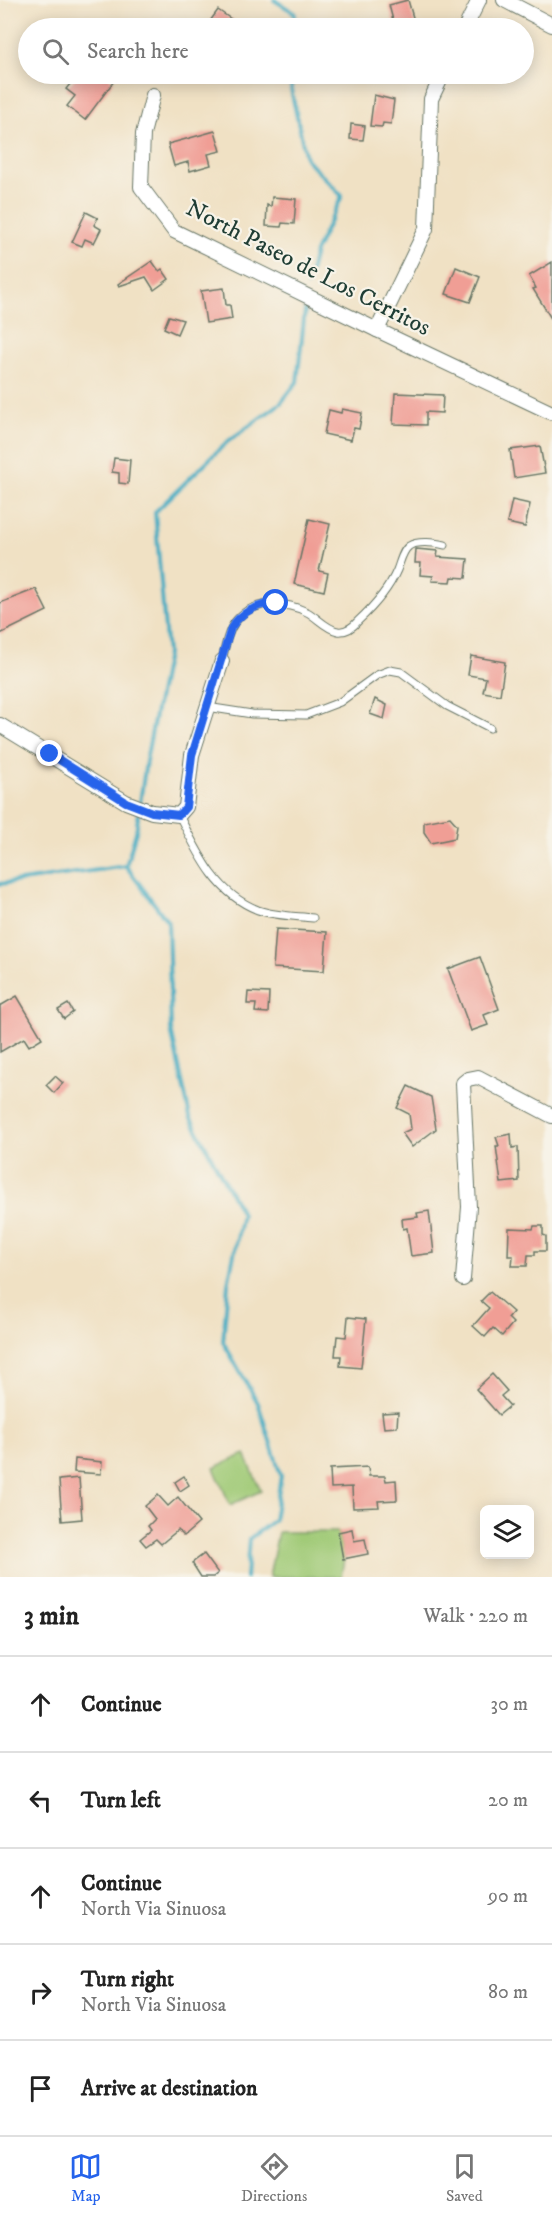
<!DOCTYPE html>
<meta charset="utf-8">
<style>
:root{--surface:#fff;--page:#f6f6f6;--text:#222;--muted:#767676;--line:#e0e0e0;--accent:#2563eb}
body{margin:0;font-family:"IM FELL DW Pica",serif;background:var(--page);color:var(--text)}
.controls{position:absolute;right:18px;bottom:18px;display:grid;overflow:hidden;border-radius:9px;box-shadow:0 3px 15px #0003}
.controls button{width:54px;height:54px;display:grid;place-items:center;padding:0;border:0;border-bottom:2px solid var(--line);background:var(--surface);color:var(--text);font:30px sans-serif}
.stop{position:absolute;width:18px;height:18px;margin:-14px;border:4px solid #2563eb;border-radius:50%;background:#fff}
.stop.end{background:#2563eb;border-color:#fff;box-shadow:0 2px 6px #0008}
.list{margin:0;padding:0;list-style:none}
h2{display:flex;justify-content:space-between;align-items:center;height:78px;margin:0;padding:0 24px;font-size:26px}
h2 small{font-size:20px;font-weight:400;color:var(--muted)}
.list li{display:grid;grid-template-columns:39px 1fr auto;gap:18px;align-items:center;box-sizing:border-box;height:96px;padding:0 24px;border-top:2px solid var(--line)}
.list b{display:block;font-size:22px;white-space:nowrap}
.list p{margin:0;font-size:20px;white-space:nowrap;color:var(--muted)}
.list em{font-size:20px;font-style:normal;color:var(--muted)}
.icon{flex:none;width:33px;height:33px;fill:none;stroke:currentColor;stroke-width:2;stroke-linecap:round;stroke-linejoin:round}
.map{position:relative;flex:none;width:552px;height:1577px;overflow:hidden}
.search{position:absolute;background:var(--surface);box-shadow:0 3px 15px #0003;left:18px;right:18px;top:18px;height:66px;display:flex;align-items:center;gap:15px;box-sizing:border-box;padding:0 21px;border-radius:33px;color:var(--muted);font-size:22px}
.sheet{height:558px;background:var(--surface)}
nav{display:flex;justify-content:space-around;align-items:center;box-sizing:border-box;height:84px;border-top:2px solid var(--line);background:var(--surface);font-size:16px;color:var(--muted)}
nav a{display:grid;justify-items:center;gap:3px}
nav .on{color:var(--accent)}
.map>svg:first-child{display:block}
</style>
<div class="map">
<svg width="552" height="1577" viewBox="0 0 552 1577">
<rect width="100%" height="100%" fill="#f7f3e8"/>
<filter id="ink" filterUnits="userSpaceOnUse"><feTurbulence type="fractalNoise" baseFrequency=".0167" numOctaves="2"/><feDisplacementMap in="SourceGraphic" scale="12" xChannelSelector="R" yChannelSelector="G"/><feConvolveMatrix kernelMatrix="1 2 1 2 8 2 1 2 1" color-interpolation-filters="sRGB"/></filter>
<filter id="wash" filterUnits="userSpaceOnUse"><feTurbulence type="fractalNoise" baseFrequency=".008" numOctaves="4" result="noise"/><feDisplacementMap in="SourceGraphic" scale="24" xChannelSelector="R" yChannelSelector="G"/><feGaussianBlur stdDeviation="1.35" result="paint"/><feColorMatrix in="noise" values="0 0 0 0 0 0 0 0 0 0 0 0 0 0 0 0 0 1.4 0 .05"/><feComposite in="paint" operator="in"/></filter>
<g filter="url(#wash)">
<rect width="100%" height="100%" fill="#f0e1c4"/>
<g fill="#a0ca77" stroke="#608456" stroke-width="1.5">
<polygon points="245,1454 261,1491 230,1505 214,1468"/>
<polygon points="278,1532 338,1532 344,1559 341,1577 269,1577"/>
</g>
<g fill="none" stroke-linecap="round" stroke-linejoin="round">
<g stroke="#42acc2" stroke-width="4">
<polyline points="274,0 295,13 294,28"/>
<polyline points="292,74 291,89 306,159 342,196 315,252 307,285"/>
<polyline points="140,803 146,761 167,654 155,512 227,442 281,403 297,382 305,310"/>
<polyline points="139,810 136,832 126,866 168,922 171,1030 190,1117 242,1214 228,1284 223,1342 258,1403 281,1476 274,1520 249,1539 246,1577"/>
<polyline points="0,884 126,866"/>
</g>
</g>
<g id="blocks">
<g fill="#f09e95">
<polygon points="408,0 416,28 395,28 389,5"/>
<polygon points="218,10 244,28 205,28"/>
<polygon points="78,74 104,74 114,81 85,120 67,106 75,96 66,89"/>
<polygon points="374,95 394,100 391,124 383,123 382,127 370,126"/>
<polygon points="351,124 365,126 363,140 350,139"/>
<polygon points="215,131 221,151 208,154 211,165 190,171 188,162 174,166 168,144"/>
<polygon points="272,197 296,199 294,224 282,223 281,227 266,226 267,205 271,207"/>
<polygon points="86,212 98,218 94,225 101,229 94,243 85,239 82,246 72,242"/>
<polygon points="152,261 159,271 162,269 169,279 154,290 146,277 119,286 118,284"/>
<polygon points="552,262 552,320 533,289 536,288 529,276"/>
<polygon points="456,267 480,277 470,302 446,294"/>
<polygon points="224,288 226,305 230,305 232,319 206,323 201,291"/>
<polygon points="169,316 183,320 177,334 164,328"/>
<polygon points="395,393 443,395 442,413 426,412 426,425 393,424"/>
<polygon points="342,409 362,413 359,429 354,428 351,440 324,434 329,410 341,413"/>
<polygon points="540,446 545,473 514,478 510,450"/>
<polygon points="114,458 130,460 128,484 119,483 119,473 112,472"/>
<polygon points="512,500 530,504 525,527 507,523"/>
<polygon points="309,519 330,524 319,571 328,573 324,591 294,584"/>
<polygon points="416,549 438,551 437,557 468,559 466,578 452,577 451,582 432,581 433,576 420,575 421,563 415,563"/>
<polygon points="36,589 47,611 0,634 0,603"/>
<polygon points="471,656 505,662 500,695 483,692 486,678 468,675"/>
<polygon points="375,699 387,705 384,719 370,714"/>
<polygon points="450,817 457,825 455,838 431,843 424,832 424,822"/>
<polygon points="276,929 327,932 324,971 273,968"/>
<polygon points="480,957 499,1009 484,1015 488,1025 471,1031 448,969"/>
<polygon points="248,992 269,993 268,1013 255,1012 256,1004 247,1004"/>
<polygon points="17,996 42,1038 29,1046 24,1038 0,1052 0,1006"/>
<polygon points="68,1004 73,1012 64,1019 58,1010"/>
<polygon points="55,1076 63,1083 54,1093 46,1085"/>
<polygon points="408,1086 431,1097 436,1129 412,1147 402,1133 411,1129 409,1114 397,1108"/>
<polygon points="511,1134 512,1148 518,1147 519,1181 501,1183 496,1146 499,1146 496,1137"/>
<polygon points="429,1211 434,1253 411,1256 407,1228 403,1229 402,1219 418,1217 417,1213"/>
<polygon points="534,1226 543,1226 543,1235 546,1236 546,1251 535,1251 535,1255 528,1255 527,1266 512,1266 513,1256 508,1256 509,1228 533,1229"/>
<polygon points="490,1292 513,1312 508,1318 513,1323 502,1336 493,1328 485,1337 473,1326 489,1308 481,1301"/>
<polygon points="348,1317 366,1319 361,1368 340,1366 341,1356 335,1356 337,1336 346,1337"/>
<polygon points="492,1374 507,1391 501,1396 510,1406 499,1415 476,1389"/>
<polygon points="398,1412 397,1427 384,1428 382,1413"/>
<polygon points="75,1459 102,1462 101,1474 74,1472"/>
<polygon points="368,1467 369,1476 385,1476 386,1481 396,1480 397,1500 378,1501 379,1507 353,1508 352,1487 331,1488 330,1469"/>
<polygon points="184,1476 189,1485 180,1491 175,1482"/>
<polygon points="79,1478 82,1519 62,1521 59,1480"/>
<polygon points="158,1495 168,1506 178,1497 199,1523 184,1536 178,1530 161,1544 156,1539 146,1546 140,1539 151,1530 148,1526 155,1519 145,1506"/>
<polygon points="352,1529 354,1541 365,1539 368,1554 343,1559 338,1532"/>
<polygon points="204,1554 218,1573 213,1577 201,1577 192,1563"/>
</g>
</g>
</g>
<g filter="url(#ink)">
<use href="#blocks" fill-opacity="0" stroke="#687666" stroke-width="1.5"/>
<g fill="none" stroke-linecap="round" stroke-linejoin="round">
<g stroke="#687666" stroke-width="9">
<g id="lane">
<path d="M222 661C225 648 227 633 235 622 252 599 284 601 307 612 317 617 326 629 338 631 346 632 353 627 358 621 373 607 389 589 397 570 400 563 402 551 409 546 419 540 435 543 445 545"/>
<polyline points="207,707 252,714 306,715 340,702 377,675 390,670 401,672 447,706 490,728"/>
<path d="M179 815C198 853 216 894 258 910 275 916 295 916 313 918"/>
</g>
</g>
<g stroke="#687666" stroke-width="16">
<g id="street">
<polyline points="504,0 552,25"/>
<polyline points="465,28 479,0"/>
<polyline points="153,95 143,134 141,187 174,231 377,330 552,413"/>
<polyline points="377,330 426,229 431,99 443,74"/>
<polyline points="0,725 126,802 152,812 179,815 186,807 192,755 222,661"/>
<polyline points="463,1279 469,1207 463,1083 468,1079 478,1077 552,1116"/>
</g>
</g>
<use href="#lane" stroke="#fff" stroke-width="7"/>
<use href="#street" stroke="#fff" stroke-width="14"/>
</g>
</g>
<g fill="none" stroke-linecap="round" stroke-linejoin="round" filter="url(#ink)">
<path stroke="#2563eb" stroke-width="8" d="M50 754 126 802 152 812 179 815 186 807 192 755 231 628C241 612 258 604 276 603"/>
</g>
<g text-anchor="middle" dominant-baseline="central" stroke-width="4.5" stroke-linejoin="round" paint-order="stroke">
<g font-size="24" fill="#1f3d34" stroke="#f7f3e8">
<text transform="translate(308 268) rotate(27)">North Paseo de Los Cerritos</text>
</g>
</g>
</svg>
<div class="controls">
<button><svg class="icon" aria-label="layers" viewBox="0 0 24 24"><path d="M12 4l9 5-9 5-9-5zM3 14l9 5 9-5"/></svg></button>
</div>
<div class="stop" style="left:276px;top:603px"></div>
<div class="stop end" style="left:50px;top:754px"></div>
<div class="search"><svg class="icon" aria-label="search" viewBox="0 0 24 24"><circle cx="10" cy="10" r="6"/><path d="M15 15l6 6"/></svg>Search here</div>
</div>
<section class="sheet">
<h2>3 min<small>Walk · 220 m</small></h2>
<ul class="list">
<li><svg class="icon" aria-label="ahead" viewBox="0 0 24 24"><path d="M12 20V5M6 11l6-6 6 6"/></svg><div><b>Continue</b></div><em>30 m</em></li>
<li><svg class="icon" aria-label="left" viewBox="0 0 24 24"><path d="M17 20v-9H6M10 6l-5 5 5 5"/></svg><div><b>Turn left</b></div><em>20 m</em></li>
<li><svg class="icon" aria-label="ahead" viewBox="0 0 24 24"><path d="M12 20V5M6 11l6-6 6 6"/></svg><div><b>Continue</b><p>North Via Sinuosa</p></div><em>90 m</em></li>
<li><svg class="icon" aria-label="right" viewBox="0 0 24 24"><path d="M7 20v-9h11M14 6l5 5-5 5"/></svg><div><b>Turn right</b><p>North Via Sinuosa</p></div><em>80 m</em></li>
<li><svg class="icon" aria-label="arrive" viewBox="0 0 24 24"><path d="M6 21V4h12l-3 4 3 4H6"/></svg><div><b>Arrive at destination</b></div></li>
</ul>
</section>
<nav>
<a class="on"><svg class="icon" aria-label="map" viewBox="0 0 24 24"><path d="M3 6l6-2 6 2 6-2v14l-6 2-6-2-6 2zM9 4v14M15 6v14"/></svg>Map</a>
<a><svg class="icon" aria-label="directions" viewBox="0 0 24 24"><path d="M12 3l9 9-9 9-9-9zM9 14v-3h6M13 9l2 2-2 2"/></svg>Directions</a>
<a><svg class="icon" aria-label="saved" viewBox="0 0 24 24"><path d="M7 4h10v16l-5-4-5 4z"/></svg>Saved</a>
</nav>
